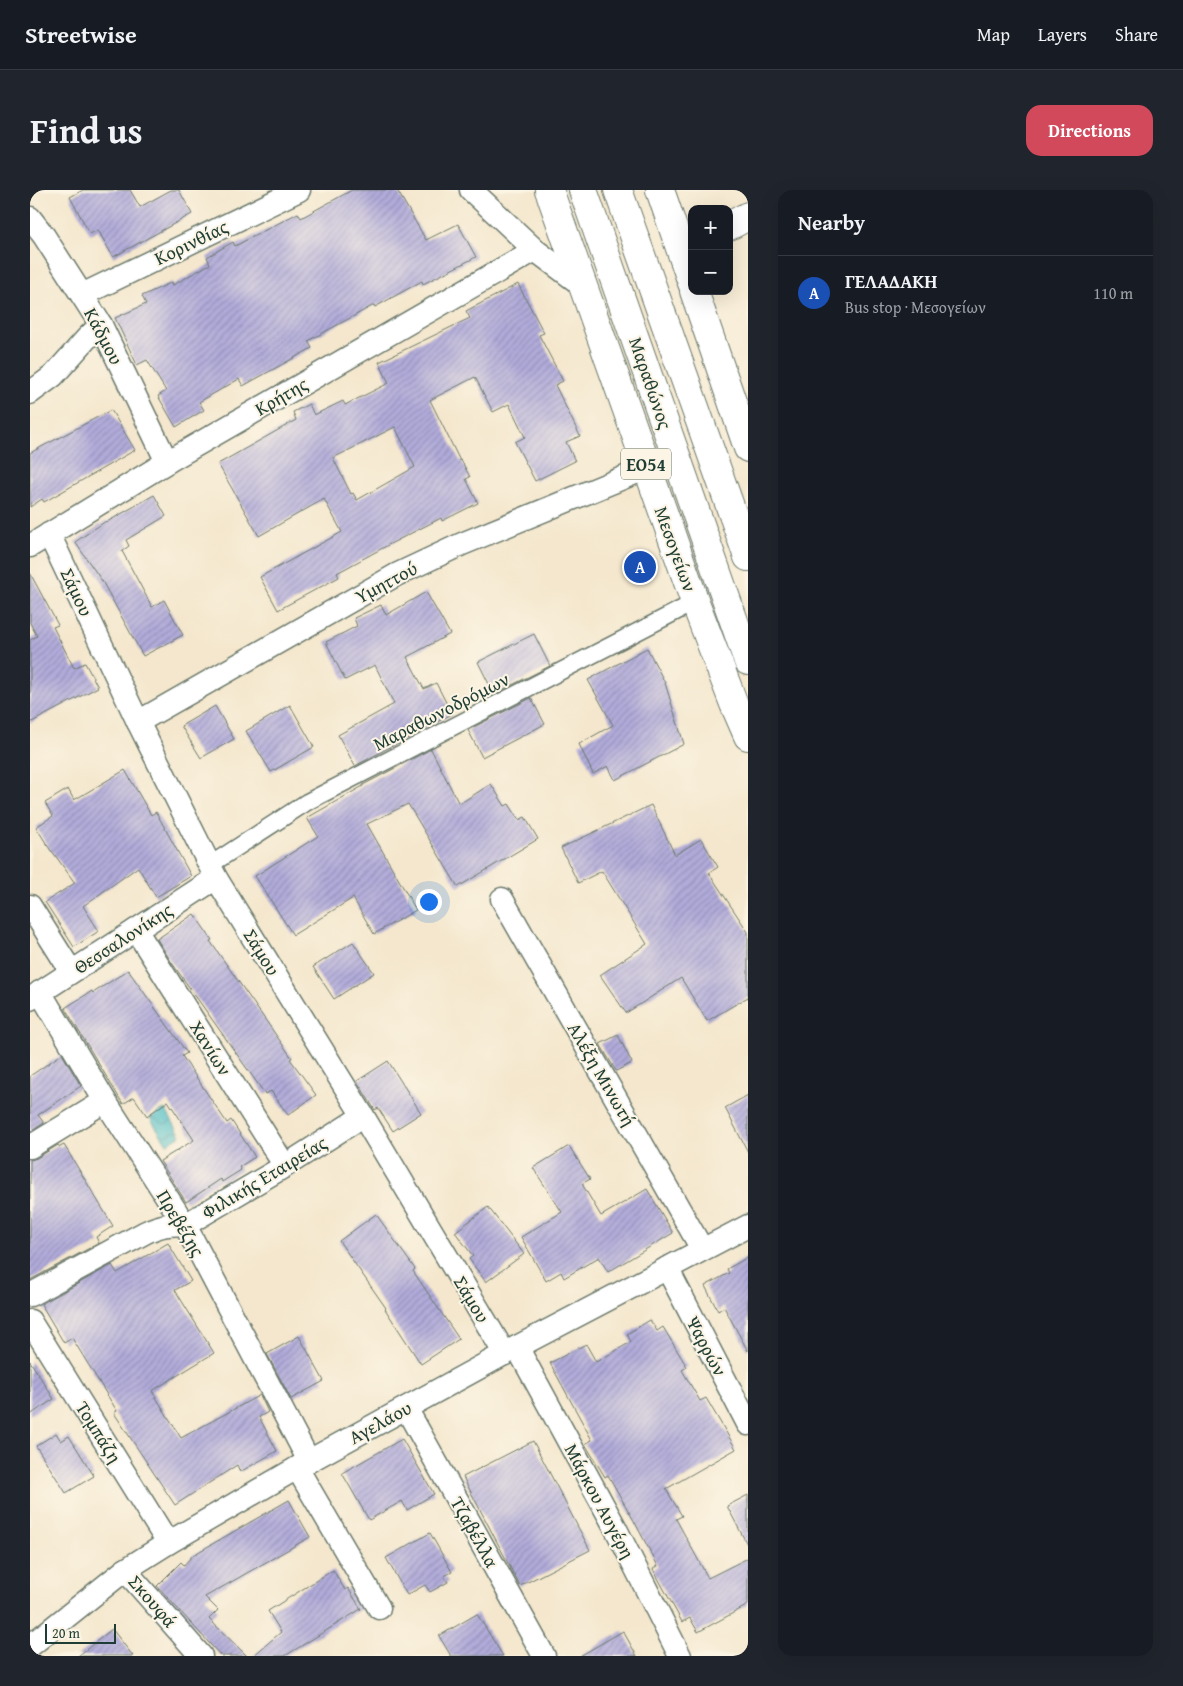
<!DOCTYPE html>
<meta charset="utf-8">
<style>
:root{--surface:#171b24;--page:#20242c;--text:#f1f3f6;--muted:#9ea1a6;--line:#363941;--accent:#d1495b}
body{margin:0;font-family:"Gentium Book Plus",serif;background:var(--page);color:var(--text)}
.controls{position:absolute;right:15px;top:15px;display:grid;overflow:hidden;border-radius:10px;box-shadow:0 5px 20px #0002}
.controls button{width:45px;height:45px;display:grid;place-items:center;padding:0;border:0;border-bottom:1px solid var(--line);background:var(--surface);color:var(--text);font:25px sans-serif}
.scale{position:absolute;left:15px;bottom:12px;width:71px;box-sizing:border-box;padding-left:5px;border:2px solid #1f3d34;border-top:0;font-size:14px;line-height:18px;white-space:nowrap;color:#1f3d34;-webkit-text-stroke:4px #fcf5e5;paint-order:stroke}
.you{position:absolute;left:398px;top:711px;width:18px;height:18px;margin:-12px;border:4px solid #fff;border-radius:50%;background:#1a73e8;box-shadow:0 0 0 8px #1a73e833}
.badge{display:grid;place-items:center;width:32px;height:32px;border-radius:50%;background:var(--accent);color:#fff;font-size:16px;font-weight:700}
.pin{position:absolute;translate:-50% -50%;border:2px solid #fff;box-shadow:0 1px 5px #0006}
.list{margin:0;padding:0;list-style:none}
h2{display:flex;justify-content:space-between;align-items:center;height:65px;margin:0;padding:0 20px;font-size:21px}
h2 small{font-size:16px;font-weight:400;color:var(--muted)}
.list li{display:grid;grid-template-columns:32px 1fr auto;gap:15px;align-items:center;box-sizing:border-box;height:75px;padding:0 20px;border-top:1px solid var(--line)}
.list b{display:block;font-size:19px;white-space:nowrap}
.list p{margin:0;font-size:16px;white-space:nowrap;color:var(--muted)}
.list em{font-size:16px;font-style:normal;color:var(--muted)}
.map{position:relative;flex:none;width:718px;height:1466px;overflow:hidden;border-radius:15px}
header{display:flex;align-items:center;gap:30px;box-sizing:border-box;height:70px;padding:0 25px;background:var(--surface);border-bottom:1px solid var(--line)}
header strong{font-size:24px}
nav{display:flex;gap:28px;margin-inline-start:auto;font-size:18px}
.intro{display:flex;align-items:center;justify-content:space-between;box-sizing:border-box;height:120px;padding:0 30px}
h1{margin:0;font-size:35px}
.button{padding:12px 22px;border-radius:15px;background:var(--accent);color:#fff;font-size:18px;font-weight:700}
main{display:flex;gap:30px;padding:0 30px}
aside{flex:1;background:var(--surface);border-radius:15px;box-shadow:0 5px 20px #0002}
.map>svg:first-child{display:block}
</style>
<header>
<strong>Streetwise</strong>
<nav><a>Map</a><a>Layers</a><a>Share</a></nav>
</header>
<div class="intro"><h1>Find us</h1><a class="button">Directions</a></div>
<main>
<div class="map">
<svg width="718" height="1466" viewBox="0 0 718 1466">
<defs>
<pattern id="water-waves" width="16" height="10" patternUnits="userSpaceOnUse" patternTransform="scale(1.25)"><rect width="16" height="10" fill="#51bfc7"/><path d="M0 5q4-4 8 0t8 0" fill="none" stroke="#439ca2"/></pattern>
<pattern id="building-hatch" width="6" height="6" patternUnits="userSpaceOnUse" patternTransform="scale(1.25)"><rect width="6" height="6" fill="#b2acdb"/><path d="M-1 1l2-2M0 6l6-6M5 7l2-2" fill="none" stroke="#908db2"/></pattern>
</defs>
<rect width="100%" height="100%" fill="#fcf5e5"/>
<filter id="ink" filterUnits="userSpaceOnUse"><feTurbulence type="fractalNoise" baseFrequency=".02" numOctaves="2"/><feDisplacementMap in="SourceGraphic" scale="10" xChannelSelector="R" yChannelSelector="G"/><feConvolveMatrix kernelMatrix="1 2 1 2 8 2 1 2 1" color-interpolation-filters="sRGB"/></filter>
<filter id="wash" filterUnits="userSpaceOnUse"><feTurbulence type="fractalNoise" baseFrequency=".0096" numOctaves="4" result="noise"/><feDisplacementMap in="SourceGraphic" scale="20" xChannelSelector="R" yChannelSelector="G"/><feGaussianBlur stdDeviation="1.12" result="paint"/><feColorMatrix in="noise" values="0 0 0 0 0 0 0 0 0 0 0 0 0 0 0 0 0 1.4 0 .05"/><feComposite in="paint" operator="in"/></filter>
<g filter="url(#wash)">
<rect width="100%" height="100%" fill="#f4e7cd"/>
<polygon fill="url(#water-waves)" stroke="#387e7e" points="135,919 151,945 137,954 120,928"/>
<g id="blocks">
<g fill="url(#building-hatch)" fill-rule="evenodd">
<polygon points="53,0 100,0 110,17 141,0 149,0 162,24 83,67 68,40 60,44 40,7"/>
<polygon points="322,0 367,0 396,50 428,34 446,67 393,94 392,91 345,117 344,115 278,151 282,158 213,196 209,189 169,212 174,220 146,237 128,206 136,201 117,170 107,175 85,128 116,114 112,106 142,92 143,95 180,74 177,67 203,52 205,56 268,23 271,28"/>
<path d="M488 94 514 143 509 145 533 191 525 195 550 246 536 252 545 271 505 291 485 252 495 247 479 214 463 222 445 187 400 210 430 271 431 270 440 287 436 289 448 313 412 331 411 328 360 354 307 383 309 387 248 420 230 387 312 342 294 309 229 346 188 274 266 230 263 222 279 214 284 225 313 211 315 215 359 193 349 172 440 128 436 121ZM365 237 385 277 327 310 323 303 321 304 303 268Z"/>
<polygon points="81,220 105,260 14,312 12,309 0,317 0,263"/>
<polygon points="124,305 136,326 96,350 99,356 92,361 122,417 134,410 153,445 113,466 72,391 45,352 76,331 77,332"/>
<polygon points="0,383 28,435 23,437 44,478 55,473 68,497 0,533 0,450 7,446 0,433"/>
<polygon points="396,402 420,444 377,467 394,499 406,493 422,524 325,576 308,545 364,514 345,475 315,490 296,452 327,436 324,428 351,415 356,425"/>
<polygon points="504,444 520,476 464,504 448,472"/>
<polygon points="617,458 635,493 654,554 585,590 578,576 563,584 549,554 583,535 558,490"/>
<polygon points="501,508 515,534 452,567 438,540"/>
<polygon points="260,515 284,557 241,582 216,541"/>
<polygon points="185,516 204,549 171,568 151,536"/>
<polygon points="401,559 429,614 461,594 475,616 479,614 489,630 495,627 508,649 428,697 378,614 337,634 386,720 344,744 323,708 263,745 225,686 288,646 277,628 333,596 333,595"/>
<polygon points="95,580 121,625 126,622 161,686 126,707 108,677 53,716 69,741 44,757 15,712 45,693 22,661 21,661 6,637 23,626 15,613 38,599 44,610"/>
<polygon points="621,615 645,665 671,649 688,677 679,683 718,742 718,807 677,831 651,788 596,823 570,785 617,754 572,681 548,693 531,658"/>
<polygon points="164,724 182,750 180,751 262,868 260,869 286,905 258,925 241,901 235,904 142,773 127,749"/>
<polygon points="323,752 344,783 304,809 283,777"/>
<polygon points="98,780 157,863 152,866 197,933 201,930 225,967 209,977 211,980 192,992 191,989 156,1012 130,971 164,950 138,911 117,926 104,907 93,914 35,818 62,801 63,803"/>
<polygon points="588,845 602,873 586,881 570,854"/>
<polygon points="32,864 51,896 8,925 14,933 0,942 0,886"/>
<polygon points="358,871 391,923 363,941 348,918 345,920 327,891"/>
<polygon points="718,905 718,962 695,918"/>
<polygon points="28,955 30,957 34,955 83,1036 66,1047 69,1053 0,1090 0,970 7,968"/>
<polygon points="539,956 560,989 552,994 571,1026 617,999 643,1043 578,1082 569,1067 534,1088 531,1082 516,1091 491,1047 532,1022 503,978"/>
<polygon points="458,1017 494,1064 456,1092 439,1069 443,1066 425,1042"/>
<polygon points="346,1024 385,1079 383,1081 429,1149 391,1174 355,1119 356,1118 309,1051"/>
<polygon points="138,1053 161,1091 145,1100 184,1163 122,1201 151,1248 230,1205 238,1222 229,1227 247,1261 210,1282 207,1275 145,1315 84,1223 87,1221 42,1148 34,1153 11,1114 82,1075 87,1083"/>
<polygon points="718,1067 718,1161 694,1117 688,1121 675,1096 699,1083 697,1079"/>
<polygon points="620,1130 627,1141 633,1137 657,1177 652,1180 670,1211 676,1208 706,1259 636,1299 652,1326 646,1329 678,1388 718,1368 718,1415 668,1442 660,1428 652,1432 623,1379 628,1376 603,1329 578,1285 575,1287 555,1254 562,1250 520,1173 556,1154 566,1172 601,1152 597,1144"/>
<polygon points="269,1146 294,1191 261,1209 237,1164"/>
<polygon points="0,1171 24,1209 0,1225"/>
<polygon points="26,1243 31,1251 39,1246 64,1286 36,1303 6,1256"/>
<polygon points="372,1249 404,1304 377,1320 372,1311 339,1330 312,1283"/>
<polygon points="503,1251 560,1360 490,1396 433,1287"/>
<polygon points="718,1305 718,1356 697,1316"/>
<polygon points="259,1310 280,1347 175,1407 188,1420 179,1429 217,1466 191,1466 127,1396 151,1372 154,1375 163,1365"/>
<polygon points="400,1343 422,1382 414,1386 418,1392 400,1402 395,1395 377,1405 356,1368"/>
<polygon points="303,1380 315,1400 318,1398 331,1419 255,1466 223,1466 251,1442 238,1421"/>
<polygon points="447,1424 473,1466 421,1466 409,1446"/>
<polygon points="82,1439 103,1466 48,1466"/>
<polygon points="593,1441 607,1466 550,1466"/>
</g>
</g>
</g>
<g filter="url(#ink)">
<use href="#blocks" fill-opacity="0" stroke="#6a786a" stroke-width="1"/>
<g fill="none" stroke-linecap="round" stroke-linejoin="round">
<g stroke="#6a786a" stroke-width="19">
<polyline id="pedestrian" points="180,675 277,612 665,412"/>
</g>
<g stroke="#6a786a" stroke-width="25">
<g id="minor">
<polyline points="441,0 505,60 553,96"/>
<polyline points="0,28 14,46 71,135 137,272"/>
<polyline points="52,105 269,0"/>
<polyline points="0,203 23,186 58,147 71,135"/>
<polyline points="19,344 108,532 186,688 333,926 475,1164"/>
<polyline points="0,356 137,272 505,60"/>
<polyline points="108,532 366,385 432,354 617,278"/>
<polyline points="472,709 672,1059"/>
<polyline points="0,716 41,781"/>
<polyline points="106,740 255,976"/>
<polyline points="10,802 75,911 155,1035 279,1271"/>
<polyline points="0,809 186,688"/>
<polyline points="0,957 75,911"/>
<polyline points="637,1078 718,1234"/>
<path d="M0 1105 116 1042C129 1036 140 1033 155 1035L255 976 333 926"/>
<polyline points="0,1131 138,1353"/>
<polyline points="487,1157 585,1337 650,1466"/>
<polyline points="376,1218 514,1466"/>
<polyline points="267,1278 349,1418"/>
<polyline points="95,1380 171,1466"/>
<polyline points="0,1456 95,1380 138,1353 279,1271 487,1157 718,1036"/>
</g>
</g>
<g stroke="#6a786a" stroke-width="30">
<polyline id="tertiary" points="699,36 718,26"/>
</g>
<g stroke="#6a786a" stroke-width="30">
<g id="primary">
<polyline points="519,0 665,412 704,514 718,546"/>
<polyline points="553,0 718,471"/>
<polyline points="588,0 718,367"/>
<polyline points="630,0 662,93"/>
<polyline points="664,101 718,258"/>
</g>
</g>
<use href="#pedestrian" stroke="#fff" stroke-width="16"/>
<use href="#minor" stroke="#fff" stroke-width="22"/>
<use href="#tertiary" stroke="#fff" stroke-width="28"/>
<use href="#primary" stroke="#fff" stroke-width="28"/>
</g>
</g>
<g text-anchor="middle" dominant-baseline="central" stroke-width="4" stroke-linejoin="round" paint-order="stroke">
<rect fill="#fcf5e5" stroke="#617469" stroke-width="1" x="591" y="258.5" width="50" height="31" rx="4"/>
<g font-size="18" font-weight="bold" fill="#1f3d34">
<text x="616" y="274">ΕΟ54</text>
</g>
<g font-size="19" fill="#1f3d34" stroke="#fcf5e5">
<text transform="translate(161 52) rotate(-26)">Κορινθίας</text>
<text transform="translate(74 146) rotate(62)">Κάδμου</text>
<text transform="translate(621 193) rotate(71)">Μαραθώνος</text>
<text transform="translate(251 206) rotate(-30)">Κρήτης</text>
<text transform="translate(646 359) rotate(70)">Μεσογείων</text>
<text transform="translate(356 392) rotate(-28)">Υμηττού</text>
<text transform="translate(47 402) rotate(65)">Σάμου</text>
<text transform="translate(411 521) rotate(-27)">Μαραθωνοδρόμων</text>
<text transform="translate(93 748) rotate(-33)">Θεσσαλονίκης</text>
<text transform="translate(232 762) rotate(58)">Σάμου</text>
<text transform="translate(181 858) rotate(58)">Χανίων</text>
<text transform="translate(572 884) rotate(60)">Αλέξη Μινωτή</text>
<text transform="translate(234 987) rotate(-31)">Φιλικής Εταιρείας</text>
<text transform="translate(151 1033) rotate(59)">Πρεβέζης</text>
<text transform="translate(442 1109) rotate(59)">Σάμου</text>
<text transform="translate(677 1156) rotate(62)">Ψαρρών</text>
<text transform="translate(350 1232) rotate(-29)">Αγελάου</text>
<text transform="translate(69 1242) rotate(58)">Τομπάζη</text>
<text transform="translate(570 1311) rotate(62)">Μάρκου Αυγέρη</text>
<text transform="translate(445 1342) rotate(61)">Τζαβέλλα</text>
<text transform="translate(123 1411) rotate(49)">Σκουφά</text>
</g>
</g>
</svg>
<div class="controls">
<button>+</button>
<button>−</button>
</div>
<div class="scale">20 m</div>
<div class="you"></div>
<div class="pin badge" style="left:610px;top:377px;background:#1a4fb4">A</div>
</div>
<aside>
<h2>Nearby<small></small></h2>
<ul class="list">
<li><span class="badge" style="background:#1a4fb4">A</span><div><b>ΓΕΛΑΔΑΚΗ</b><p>Bus stop · Μεσογείων</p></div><em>110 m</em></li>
</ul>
</aside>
</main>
